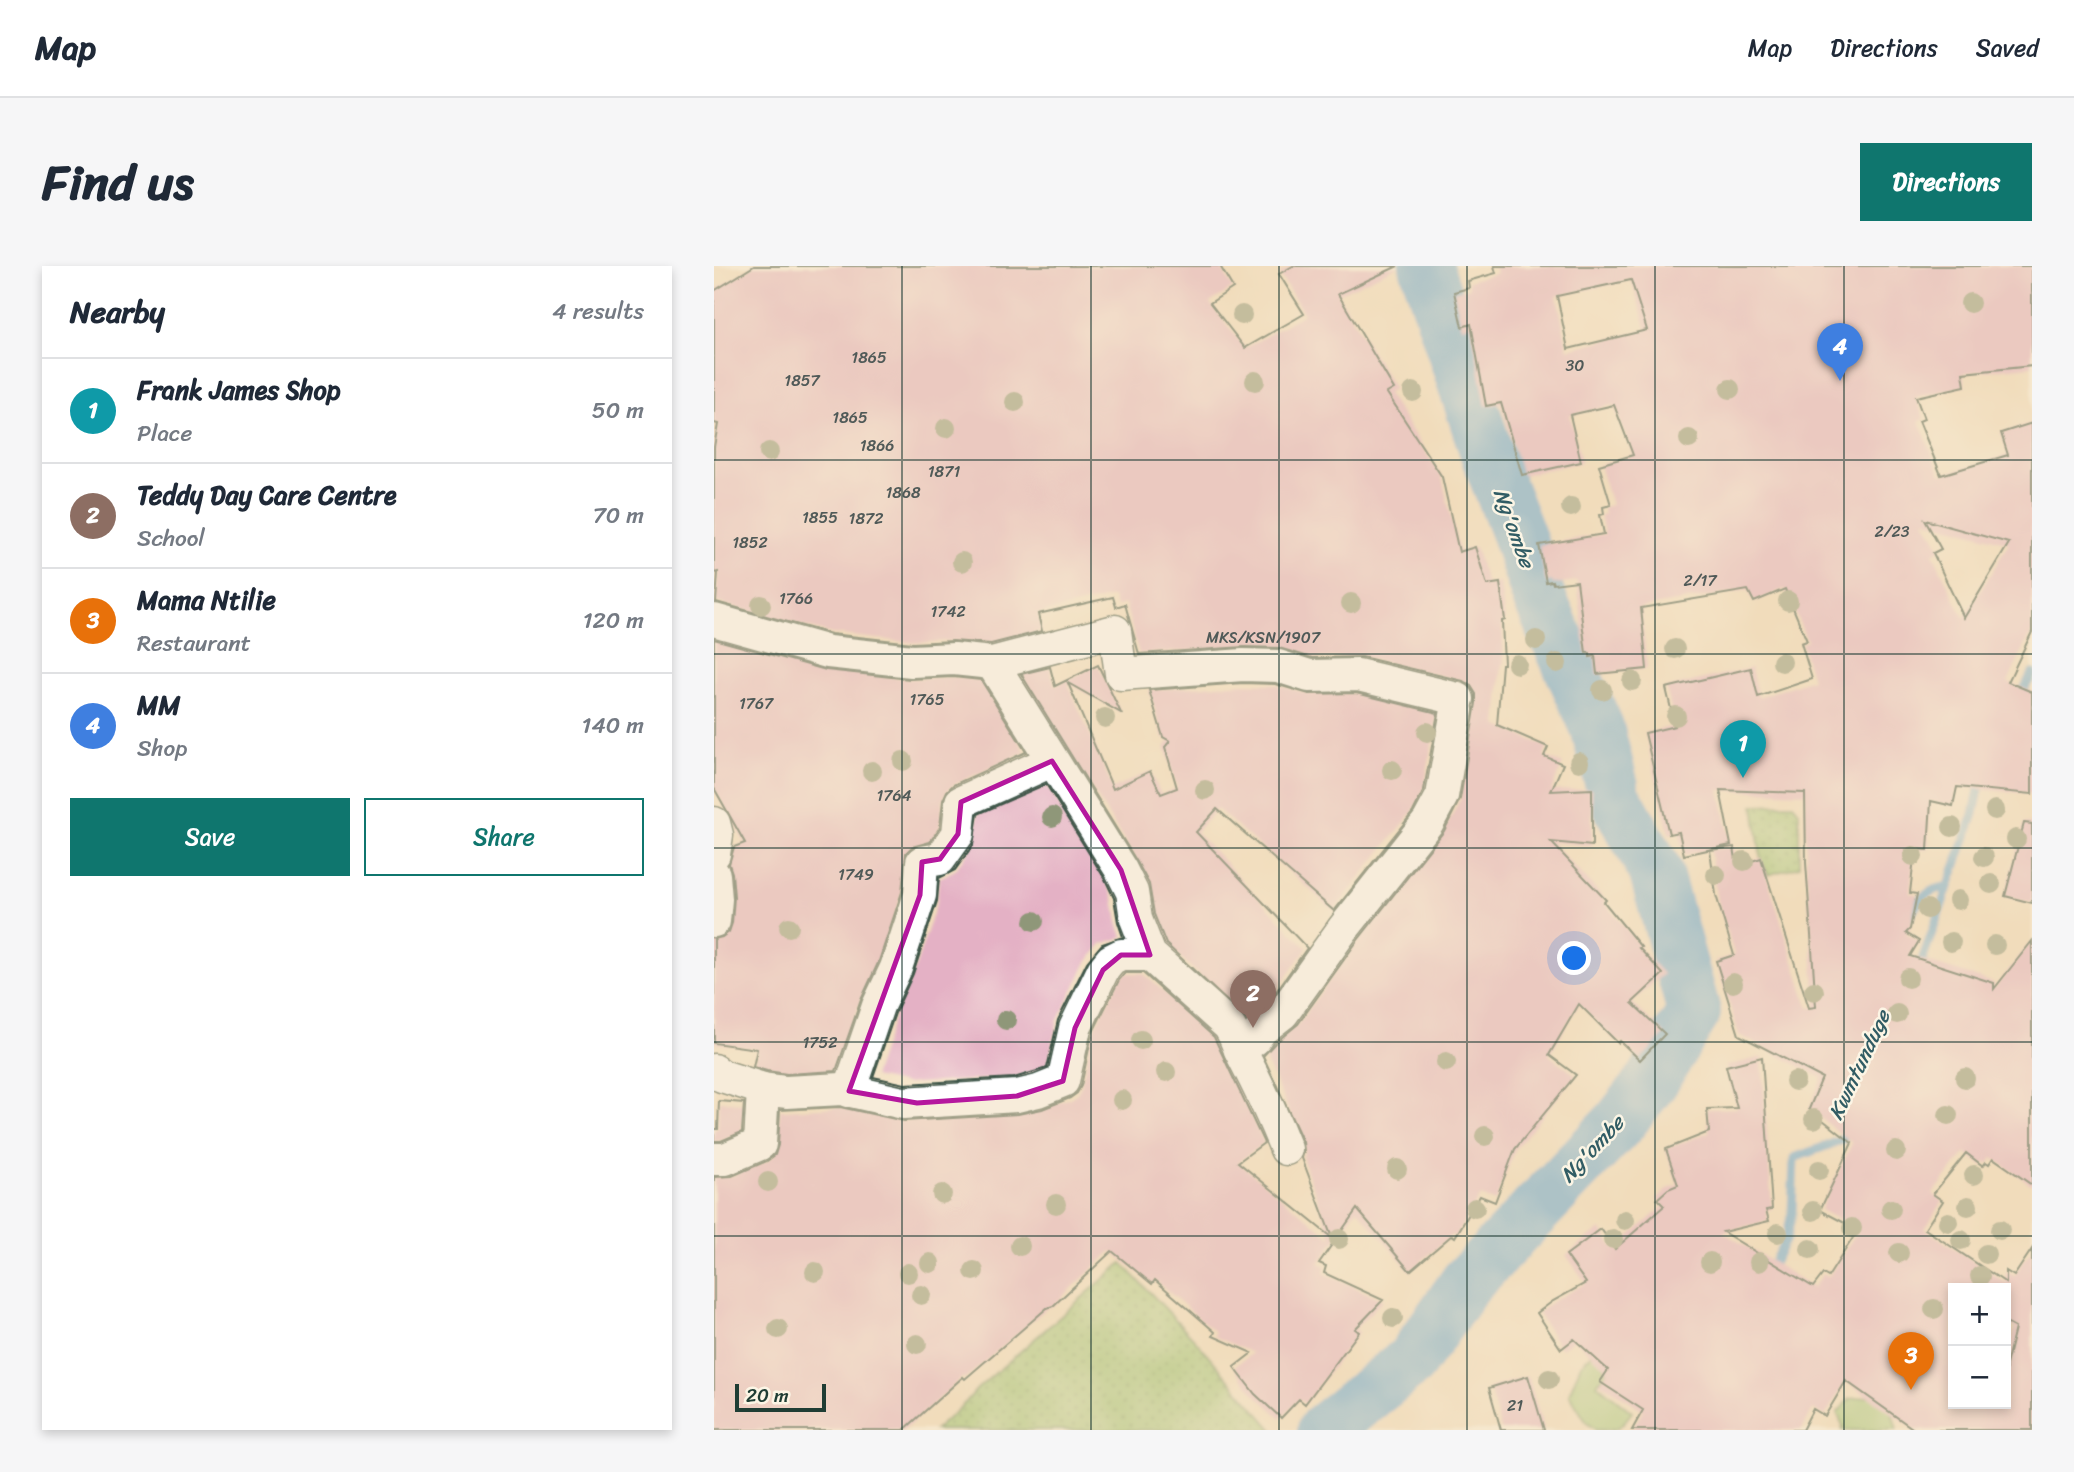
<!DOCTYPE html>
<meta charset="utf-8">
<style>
:root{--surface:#fff;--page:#f6f6f7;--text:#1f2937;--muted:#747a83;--line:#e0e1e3;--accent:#0f766e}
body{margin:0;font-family:Sriracha,sans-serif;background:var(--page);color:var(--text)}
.controls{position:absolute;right:21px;bottom:21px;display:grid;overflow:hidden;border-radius:0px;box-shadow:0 4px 10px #0003}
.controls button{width:63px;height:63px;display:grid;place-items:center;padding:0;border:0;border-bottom:2px solid var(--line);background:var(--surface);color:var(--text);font:35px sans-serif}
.scale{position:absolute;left:21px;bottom:18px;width:91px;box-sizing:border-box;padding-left:7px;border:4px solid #1f3d34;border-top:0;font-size:19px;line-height:24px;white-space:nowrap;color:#1f3d34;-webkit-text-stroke:5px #fcf5e5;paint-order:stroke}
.you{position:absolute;left:861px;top:693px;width:24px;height:24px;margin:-18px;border:5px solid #fff;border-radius:50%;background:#1a73e8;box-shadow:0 0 0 10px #1a73e833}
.badge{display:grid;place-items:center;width:46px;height:46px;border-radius:50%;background:var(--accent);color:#fff;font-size:23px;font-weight:700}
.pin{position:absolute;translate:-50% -58px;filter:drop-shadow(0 2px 4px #0008)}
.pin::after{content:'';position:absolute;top:37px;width:24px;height:21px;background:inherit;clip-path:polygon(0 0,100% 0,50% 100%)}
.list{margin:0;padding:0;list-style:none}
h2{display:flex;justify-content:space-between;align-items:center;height:91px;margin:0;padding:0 28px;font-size:30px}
h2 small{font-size:23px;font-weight:400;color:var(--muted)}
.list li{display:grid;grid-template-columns:46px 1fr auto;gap:21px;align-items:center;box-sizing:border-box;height:105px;padding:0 28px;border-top:2px solid var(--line)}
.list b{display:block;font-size:26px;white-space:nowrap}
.list p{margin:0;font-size:23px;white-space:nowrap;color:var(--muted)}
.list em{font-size:23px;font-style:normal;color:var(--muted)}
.actions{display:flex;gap:14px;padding:21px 28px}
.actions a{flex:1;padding:16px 0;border:2px solid var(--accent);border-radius:0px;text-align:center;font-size:24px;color:var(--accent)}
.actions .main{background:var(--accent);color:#fff}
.map{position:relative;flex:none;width:1318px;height:1164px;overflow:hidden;border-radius:0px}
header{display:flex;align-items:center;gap:42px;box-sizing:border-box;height:98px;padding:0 35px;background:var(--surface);border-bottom:2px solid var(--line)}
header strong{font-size:33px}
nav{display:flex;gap:38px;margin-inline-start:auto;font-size:24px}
.intro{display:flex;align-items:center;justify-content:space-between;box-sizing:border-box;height:168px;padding:0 42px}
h1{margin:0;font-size:49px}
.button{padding:18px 32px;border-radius:0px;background:var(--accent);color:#fff;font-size:24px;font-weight:700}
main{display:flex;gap:42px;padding:0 42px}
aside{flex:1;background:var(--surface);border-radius:0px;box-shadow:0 4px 10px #0003}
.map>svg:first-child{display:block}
</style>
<header>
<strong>Map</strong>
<nav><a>Map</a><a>Directions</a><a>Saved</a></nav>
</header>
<div class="intro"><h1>Find us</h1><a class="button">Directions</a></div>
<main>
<aside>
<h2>Nearby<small>4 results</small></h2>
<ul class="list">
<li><span class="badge" style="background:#0f9aa8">1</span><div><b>Frank James Shop</b><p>Place</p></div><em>50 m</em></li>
<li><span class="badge" style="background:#8d6e63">2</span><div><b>Teddy Day Care Centre</b><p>School</p></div><em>70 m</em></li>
<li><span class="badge" style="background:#e8710a">3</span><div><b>Mama Ntilie</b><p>Restaurant</p></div><em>120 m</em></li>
<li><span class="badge" style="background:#3f7fe0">4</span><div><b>MM</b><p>Shop</p></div><em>140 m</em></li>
</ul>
<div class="actions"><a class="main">Save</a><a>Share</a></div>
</aside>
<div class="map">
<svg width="1318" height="1164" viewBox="0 0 1318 1164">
<defs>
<pattern id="park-dots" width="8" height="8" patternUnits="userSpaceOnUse" patternTransform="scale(1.75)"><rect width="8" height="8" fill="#99c36f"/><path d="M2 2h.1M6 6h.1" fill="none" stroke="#7ca05c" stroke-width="1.8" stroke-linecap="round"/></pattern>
</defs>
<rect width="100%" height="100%" fill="#fcf5e5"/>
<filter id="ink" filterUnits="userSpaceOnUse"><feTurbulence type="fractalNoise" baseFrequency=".0143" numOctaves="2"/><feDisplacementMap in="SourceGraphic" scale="14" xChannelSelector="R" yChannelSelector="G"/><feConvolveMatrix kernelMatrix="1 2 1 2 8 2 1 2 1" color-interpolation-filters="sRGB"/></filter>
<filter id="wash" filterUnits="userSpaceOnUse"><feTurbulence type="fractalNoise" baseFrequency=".00686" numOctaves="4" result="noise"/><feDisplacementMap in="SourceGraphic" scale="28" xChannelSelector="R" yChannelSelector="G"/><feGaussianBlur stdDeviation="1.57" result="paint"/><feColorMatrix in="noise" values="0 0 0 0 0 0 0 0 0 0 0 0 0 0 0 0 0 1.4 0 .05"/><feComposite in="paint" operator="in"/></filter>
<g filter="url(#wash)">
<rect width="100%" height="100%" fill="#f1dcbb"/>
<g fill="#99c36f" stroke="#5c8052" stroke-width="2">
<path d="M884 1082 893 1106 883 1118 918 1146C905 1164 904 1164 882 1164L873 1157 855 1128 867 1098Z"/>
<polygon points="1173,1128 1183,1164 1128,1164 1129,1160 1123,1147 1136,1133"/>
</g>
<g fill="url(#park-dots)" stroke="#5c8052" stroke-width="2">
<polygon points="1079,538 1085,545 1085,600 1054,609 1047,595 1040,539"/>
<polygon points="408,997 481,1074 559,1164 221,1164 252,1136 263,1123"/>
</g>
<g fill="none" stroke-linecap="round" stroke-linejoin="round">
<g stroke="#5ca3d3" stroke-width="9">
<polyline points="1306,432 1318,407"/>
<path d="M1194 653C1207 632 1209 625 1235 620"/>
<polyline points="1205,703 1260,548 1267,514"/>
<polyline points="1055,1005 1072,973 1078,947 1080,892 1128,874 1135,863"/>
</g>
<g stroke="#5ca3d3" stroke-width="54">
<polyline points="712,0 774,191 804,268 824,329 883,461 898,520"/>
<polyline points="610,1164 697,1095 752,1017 905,857 938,815 980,746 941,604 906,541"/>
</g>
</g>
<g id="blocks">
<g fill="#e4b1c5" fill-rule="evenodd">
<polygon points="40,0 506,0 519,22 496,37 531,82 590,48 565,8 579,0 684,0 624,28 680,123 673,127 728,211 745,286 761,281 773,319 786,317 791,354 788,355 790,398 788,398 783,459 834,481 830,490 849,498 837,525 878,523 878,580 837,576 892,634 890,636 927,681 925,682 949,708 918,737 951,768 926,794 906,775 904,777 865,738 835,789 862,809 801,883 781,936 766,930 741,971 738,969 696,1005 643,943 605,997 612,1000 610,1007 669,1034 641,1063 645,1066 591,1138 585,1133 567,1152 541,1128 520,1101 538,1087 499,1070 501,1066 441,1014 438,1018 398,985 339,1040 333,1042 251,1113 249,1111 190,1164 0,1164 0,911 18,910 53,895 61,889 64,879 66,844 126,841 190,855 304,848 328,843 356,832 363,827 367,820 378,768 405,714 411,707 429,707 500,771 550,877 524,896 618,972 588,892 590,885 589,876 549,790 561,777 584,758 644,674 730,565 746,533 762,437 762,428 757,420 749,415 648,391 598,392 565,382 530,381 425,388 411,338 402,341 399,331 324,348 328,365 277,378 239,375 199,377 117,368 2,336 4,306 0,307 0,181 4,158 0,157 0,25"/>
<path d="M780 0H1318V100L1249 107 1251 120 1202 131 1210 153 1205 155 1227 209 1294 189 1287 167 1318 157V366L1294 416 1318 426V528L1243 521 1239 540 1217 535 1214 584 1201 583 1196 627 1203 628 1196 663 1192 667 1205 675 1196 690 1280 717V723L1318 675V919L1279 892 1275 898 1272 896 1269 900 1252 887 1219 928 1229 935 1211 963 1292 1017V1005L1300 1010 1318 983V1164H1201L1132 1115 1111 1150 1099 1143 1088 1164H918L929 1144 886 1116 894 1104 860 1073 847 1083 823 1047 839 1035 872 1017 852 989 887 963 901 983 950 940 943 933 954 923 964 919 952 883 995 866 993 843 1023 842 1012 800 1048 791 1058 943 1052 944 1055 955 1009 966 1099 1021 1109 1008 1114 1011 1144 964 1106 944 1138 877 1095 843 1108 812 1025 769 1002 695 1020 689 1002 629 996 584 1020 581 1023 600 1047 592 1095 742 1102 741 1092 597 1091 527 1006 524 1017 579 970 589 965 566 955 568 931 467 961 460 952 422 1037 402 1044 431 1098 413 1087 377 1093 375 1071 323 1040 336 1034 324 927 342 933 403 883 408 881 390 876 391V387H872L863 315 839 318 838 315 832 316 825 279 890 268 886 249 890 248 889 241 897 239 885 199 919 189 900 139 856 149 867 196 808 209 787 137 772 140 757 58 748 61 740 26 755 22 754 15 782 7ZM917 14 933 64 854 83 843 30ZM1211 254 1295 277 1250 352 1219 287 1227 283ZM1239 1022H1292V1057L1301 1062 1292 1099V1138H1239Z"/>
<polygon points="0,373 112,404 196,413 239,411 267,414 312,486 239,519 233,525 229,534 226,561 216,576 198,581 192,587 188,626 165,695 147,734 122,805 73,808 53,805 39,801 43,783 0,777 0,673 8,671 15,666 18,657 20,631 18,607 15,598 20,581 31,577 0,522"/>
<polygon points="384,399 407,447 354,417 399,523 436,505 447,528 463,522 451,481 456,475 449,471 435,424 529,417 561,418 595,428 642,427 724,447 710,524 699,546 620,645 503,543 482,566 593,682 556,734 532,753 452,678 440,648 435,618 423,596 307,408 336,401 341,420"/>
<polygon points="332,518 391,613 400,632 404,656 409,671 388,678 373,696 344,754 333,802 300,812 191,818 159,811 181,747 199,708 223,635 225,612 241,604 259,579 264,548"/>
<polygon points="1310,557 1318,558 1318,637 1291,630"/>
<polygon points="5,835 30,837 28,866 7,875 0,875 0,863 4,863"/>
<polygon points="814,1110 830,1164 787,1164 775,1122"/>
</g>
</g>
</g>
<g filter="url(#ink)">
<use href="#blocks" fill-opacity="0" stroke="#3e5548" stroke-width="2"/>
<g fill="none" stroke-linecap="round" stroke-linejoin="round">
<g stroke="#3e5548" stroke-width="35">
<g id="street">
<polyline points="0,354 114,386 198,395 240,393 278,397 401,365 407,408 529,399 564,400 595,410 644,409 744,433"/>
<path d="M278 397 407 604 418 626 422 653 436 689 514 759C521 768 523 778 528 788 544 819 559 850 572 883"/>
<polyline points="0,557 3,569 0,588"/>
<polyline points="0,609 2,633 0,655"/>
<polyline points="526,784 541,773 547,764 569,747 629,663 714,556 728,530 743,444"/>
<polyline points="0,804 8,810 49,823 72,826 128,823 189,837 303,830 324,825 349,815 361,762 389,704 397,694 407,689 436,689"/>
<polyline points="135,825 164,740 182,702 206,629 208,596 226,593 244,568 247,536 338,495"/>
<polyline points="0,893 11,893 46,878 49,823"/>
</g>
</g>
<use href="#street" stroke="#fff" stroke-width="32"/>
</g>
<g fill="#8f9779">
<circle cx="1256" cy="37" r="10"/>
<circle cx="528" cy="49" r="10"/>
<circle cx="541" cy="115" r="10"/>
<circle cx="1016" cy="123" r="10"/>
<circle cx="699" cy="126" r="10"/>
<circle cx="301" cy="136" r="10"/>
<circle cx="232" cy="162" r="10"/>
<circle cx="975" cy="173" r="10"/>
<circle cx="55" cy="186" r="10"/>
<circle cx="857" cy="241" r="10"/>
<circle cx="248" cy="296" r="10"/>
<circle cx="1074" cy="335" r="10"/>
<circle cx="637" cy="337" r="10"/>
<circle cx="47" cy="339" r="10"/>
<circle cx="822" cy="374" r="10"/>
<circle cx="961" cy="383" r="10"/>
<circle cx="1068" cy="396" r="10"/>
<circle cx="843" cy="397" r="10"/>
<circle cx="803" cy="398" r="10"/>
<circle cx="918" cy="415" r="10"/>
<circle cx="888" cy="424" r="10"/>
<circle cx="962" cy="450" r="10"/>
<circle cx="391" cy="452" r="10"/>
<circle cx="713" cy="466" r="10"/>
<circle cx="189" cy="495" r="10"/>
<circle cx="865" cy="496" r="10"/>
<circle cx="678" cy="504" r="10"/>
<circle cx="158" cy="505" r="10"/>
<circle cx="491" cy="524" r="10"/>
<circle cx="1281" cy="544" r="10"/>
<circle cx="338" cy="551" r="10"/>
<circle cx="1238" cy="561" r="10"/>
<circle cx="1302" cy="573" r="10"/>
<circle cx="1199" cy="590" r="10"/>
<circle cx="1270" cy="591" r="10"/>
<circle cx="1030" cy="595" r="10"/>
<circle cx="1002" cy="609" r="10"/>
<circle cx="1277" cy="618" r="10"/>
<circle cx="1244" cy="634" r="10"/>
<circle cx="1213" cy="643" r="10"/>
<circle cx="320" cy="655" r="10"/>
<circle cx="75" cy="661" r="10"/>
<circle cx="1237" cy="676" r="10"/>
<circle cx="1281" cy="679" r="10"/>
<circle cx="1194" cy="712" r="10"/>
<circle cx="1019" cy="717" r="10"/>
<circle cx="1100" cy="725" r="10"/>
<circle cx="1183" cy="748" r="10"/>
<circle cx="292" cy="754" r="10"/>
<circle cx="427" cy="774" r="10"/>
<circle cx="732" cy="796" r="10"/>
<circle cx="452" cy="806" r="10"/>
<circle cx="1251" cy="812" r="10"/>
<circle cx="1081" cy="815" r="10"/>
<circle cx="408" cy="834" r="10"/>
<circle cx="1234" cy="849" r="10"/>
<circle cx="1100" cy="853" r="10"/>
<circle cx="771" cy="870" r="10"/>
<circle cx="1182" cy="885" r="10"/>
<circle cx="683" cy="903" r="10"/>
<circle cx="1105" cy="904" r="10"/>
<circle cx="1260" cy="909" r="10"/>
<circle cx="54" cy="916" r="10"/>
<circle cx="228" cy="928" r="10"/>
<circle cx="342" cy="938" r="10"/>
<circle cx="1254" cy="940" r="10"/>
<circle cx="761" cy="942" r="10"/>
<circle cx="1177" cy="943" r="10"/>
<circle cx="1099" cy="945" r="10"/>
<circle cx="911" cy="954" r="10"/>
<circle cx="1234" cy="956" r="10"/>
<circle cx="1138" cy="962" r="10"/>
<circle cx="1286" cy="964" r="10"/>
<circle cx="1064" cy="967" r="10"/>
<circle cx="625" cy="973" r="10"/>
<circle cx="899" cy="973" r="10"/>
<circle cx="1247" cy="974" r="10"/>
<circle cx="306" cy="980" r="10"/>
<circle cx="1096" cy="983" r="10"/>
<circle cx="1185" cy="987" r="10"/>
<circle cx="1272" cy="988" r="10"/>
<circle cx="996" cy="996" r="10"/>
<circle cx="1045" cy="996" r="10"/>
<circle cx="216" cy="997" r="10"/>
<circle cx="260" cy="1005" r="10"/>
<circle cx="101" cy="1006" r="10"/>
<circle cx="194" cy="1007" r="10"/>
<circle cx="1266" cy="1010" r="10"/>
<circle cx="207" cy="1029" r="10"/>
<circle cx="1220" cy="1043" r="10"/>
<circle cx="679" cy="1052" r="10"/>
<circle cx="64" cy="1063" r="10"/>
<circle cx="203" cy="1078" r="10"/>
<circle cx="835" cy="1113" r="10"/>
</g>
</g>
<path d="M0 0H1318V1164H0ZM338 495 407 604 436 689H407L389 704 361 762 349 815 303 830 203 837 135 825 206 629 208 596 226 593 244 568 247 536Z" fill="#f1dcbb" fill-opacity=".55" fill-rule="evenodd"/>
<path fill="none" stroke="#b5179e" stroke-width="5" stroke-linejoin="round" d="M338 495 407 604 436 689H407L389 704 361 762 349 815 303 830 203 837 135 825 206 629 208 596 226 593 244 568 247 536Z"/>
<path fill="none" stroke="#1f3d34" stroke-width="2" stroke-opacity="0.55" d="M188 0V1164M377 0V1164M565 0V1164M753 0V1164M941 0V1164M1130 0V1164M0 194H1318M0 388H1318M0 582H1318M0 776H1318M0 970H1318"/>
<g text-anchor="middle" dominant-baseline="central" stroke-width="5" stroke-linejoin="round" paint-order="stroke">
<g font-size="16" fill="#505a58">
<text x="155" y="91">1865</text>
<text x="861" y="99">30</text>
<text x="88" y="114">1857</text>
<text x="136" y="151">1865</text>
<text x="163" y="179">1866</text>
<text x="230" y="205">1871</text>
<text x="189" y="226">1868</text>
<text x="106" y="251">1855</text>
<text x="152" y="252">1872</text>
<text x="1178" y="265">2/23</text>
<text x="36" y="276">1852</text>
<text x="986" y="314">2/17</text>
<text x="82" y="332">1766</text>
<text x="234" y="345">1742</text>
<text x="549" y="371">MKS/KSN/1907</text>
<text x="213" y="433">1765</text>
<text x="42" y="437">1767</text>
<text x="180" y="529">1764</text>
<text x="142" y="608">1749</text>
<text x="106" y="776">1752</text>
<text x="801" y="1139">21</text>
</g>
<g font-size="21" font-style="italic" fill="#315c64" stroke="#fcf5e5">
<text transform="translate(800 262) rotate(70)">Ng'ombe</text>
<text transform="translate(1145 799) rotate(-65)">Kwmtunduge</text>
<text transform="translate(878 883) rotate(-47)">Ng'ombe</text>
</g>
</g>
</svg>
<div class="controls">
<button>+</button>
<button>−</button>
</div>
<div class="scale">20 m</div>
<div class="you"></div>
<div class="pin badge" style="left:1029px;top:512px;background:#0f9aa8">1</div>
<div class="pin badge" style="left:539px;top:762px;background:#8d6e63">2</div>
<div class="pin badge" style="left:1197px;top:1124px;background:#e8710a">3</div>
<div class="pin badge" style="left:1126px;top:115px;background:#3f7fe0">4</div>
</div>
</main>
